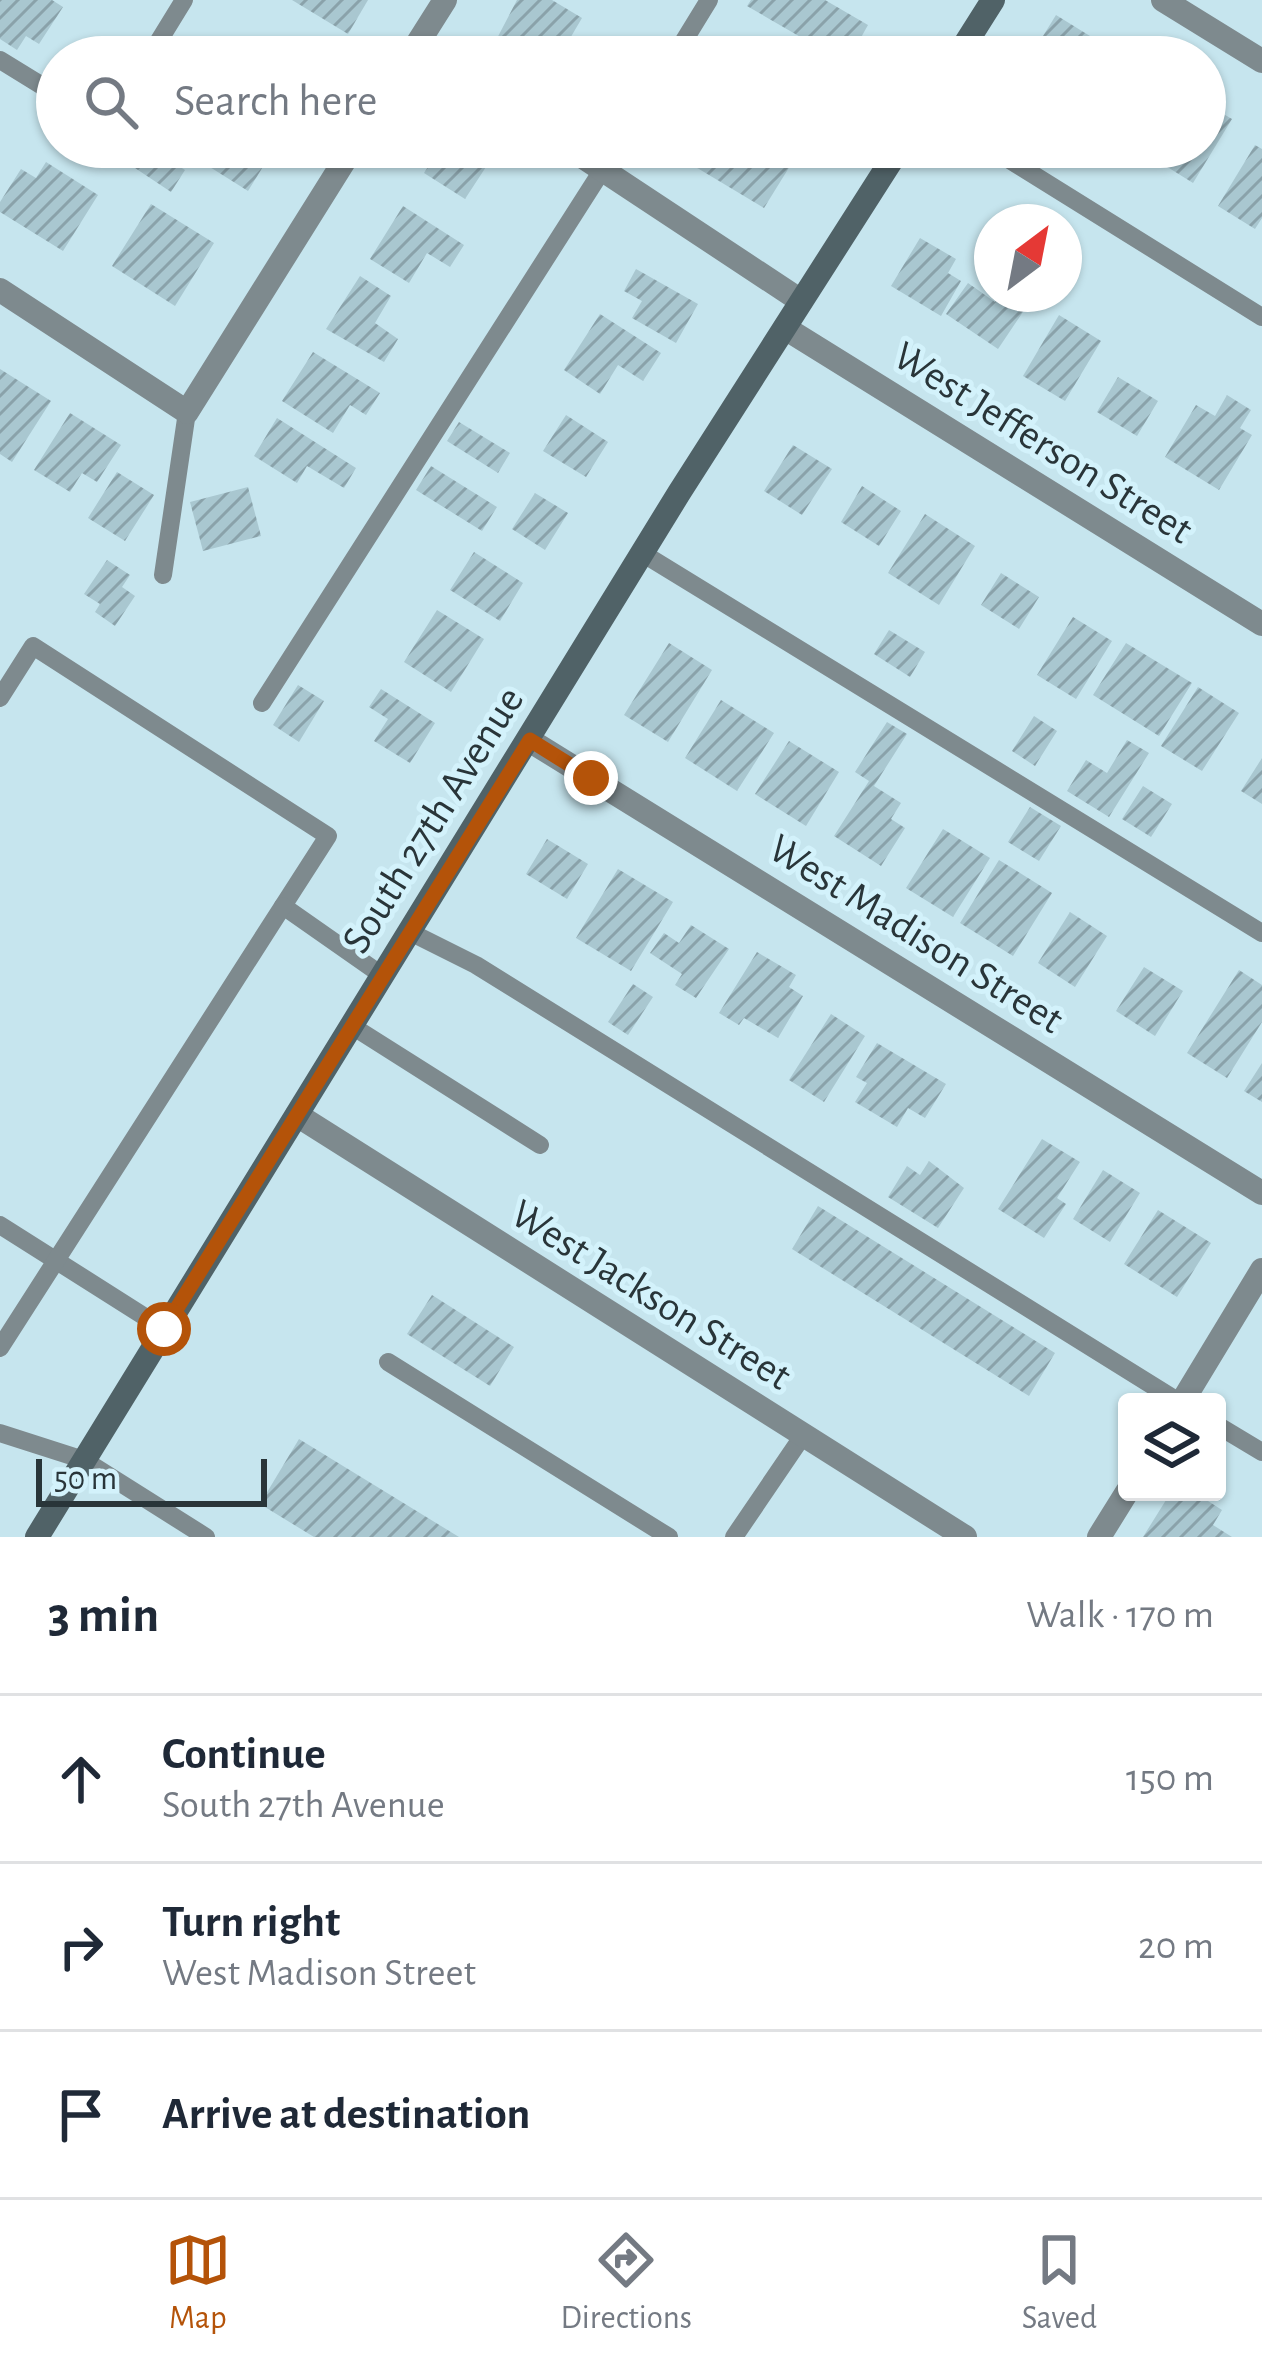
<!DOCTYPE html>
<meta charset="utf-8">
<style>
:root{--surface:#fff;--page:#f2f2f3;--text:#1f2937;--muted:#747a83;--line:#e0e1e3;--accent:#b45309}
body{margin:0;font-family:"Alegreya Sans",sans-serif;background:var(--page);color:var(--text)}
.controls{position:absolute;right:36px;bottom:36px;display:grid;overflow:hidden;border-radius:12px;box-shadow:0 3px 9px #0004}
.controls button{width:108px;height:108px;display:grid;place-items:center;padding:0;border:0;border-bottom:3px solid var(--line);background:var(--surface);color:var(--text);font:60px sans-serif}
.compass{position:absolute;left:974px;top:204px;width:108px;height:108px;border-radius:50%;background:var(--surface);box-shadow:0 3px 9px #0004;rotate:32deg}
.scale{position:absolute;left:36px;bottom:30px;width:231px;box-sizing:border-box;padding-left:12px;border:6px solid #293539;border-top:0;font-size:33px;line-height:42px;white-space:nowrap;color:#293539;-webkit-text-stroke:9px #d3f2fb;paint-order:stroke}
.stop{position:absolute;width:36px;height:36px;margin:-27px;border:9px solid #b45309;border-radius:50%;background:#fff}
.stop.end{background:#b45309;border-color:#fff;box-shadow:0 3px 12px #0008}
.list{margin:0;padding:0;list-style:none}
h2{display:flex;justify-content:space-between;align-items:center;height:156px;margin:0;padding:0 48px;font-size:51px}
h2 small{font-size:39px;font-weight:400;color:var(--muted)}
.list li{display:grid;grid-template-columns:78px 1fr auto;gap:36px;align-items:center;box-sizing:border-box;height:168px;padding:0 48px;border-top:3px solid var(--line)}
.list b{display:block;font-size:45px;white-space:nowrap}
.list p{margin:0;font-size:39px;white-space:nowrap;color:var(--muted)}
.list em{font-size:39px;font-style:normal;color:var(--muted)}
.icon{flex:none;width:66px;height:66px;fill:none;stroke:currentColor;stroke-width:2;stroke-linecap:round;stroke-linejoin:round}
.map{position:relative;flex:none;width:1262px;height:1537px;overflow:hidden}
.search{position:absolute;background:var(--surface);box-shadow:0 3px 9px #0004;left:36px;right:36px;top:36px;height:132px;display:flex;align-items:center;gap:30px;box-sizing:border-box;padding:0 42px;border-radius:66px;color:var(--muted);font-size:45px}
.sheet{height:660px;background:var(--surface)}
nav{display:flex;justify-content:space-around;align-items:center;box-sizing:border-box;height:168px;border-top:3px solid var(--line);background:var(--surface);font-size:33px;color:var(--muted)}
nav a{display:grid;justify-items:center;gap:6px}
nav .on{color:var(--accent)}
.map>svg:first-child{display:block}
</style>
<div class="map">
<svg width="1262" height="1537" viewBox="0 0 1262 1537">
<defs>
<pattern id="building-hatch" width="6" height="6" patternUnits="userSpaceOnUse" patternTransform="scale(3)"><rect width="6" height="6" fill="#a9c7d0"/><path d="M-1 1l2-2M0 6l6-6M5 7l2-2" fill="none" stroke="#8aa2aa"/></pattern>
</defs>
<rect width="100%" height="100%" fill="#c6e5ee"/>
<g fill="url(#building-hatch)">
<polygon points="0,0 52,0 63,7 39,44 26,36 17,50 0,39"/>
<polygon points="292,0 368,0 348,34"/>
<polygon points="517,0 552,0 582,18 562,52 570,57 512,57 493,46"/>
<polygon points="751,0 825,0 868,25 850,57 835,57 747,6"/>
<polygon points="1056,15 1111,49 1106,57 1030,57"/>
<polygon points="270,36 305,57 258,57"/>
<polygon points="1205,103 1232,119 1193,183 1153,158 1160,147 1205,147"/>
<polygon points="1255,145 1262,149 1262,218 1255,229 1218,206"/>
<polygon points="149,147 185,170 171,192 135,168"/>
<polygon points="178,147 275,147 248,191"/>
<polygon points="441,147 467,147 473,151 476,147 499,147 465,199 424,173"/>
<polygon points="692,147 758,147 790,166 764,208 684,160"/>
<polygon points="46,162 98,195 63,251 0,212 0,202 21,169 36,178"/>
<polygon points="151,204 214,243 175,306 112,266"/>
<polygon points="403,206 464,245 450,267 427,253 409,283 370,259"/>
<polygon points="920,238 956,259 948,273 961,281 941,316 891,286"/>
<polygon points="636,269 698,304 676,343 632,318 642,301 624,291"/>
<polygon points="360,276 391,296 375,323 398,339 384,362 326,329"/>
<polygon points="968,283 995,302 1000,294 1009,294 1027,306 998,349 946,314"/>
<polygon points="600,314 661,353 643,381 618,365 600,394 564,370"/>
<polygon points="1059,315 1101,341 1065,401 1023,376"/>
<polygon points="313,352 380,393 366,415 350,405 333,433 282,401"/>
<polygon points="0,369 51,401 12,462 0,454"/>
<polygon points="1118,377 1158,401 1137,436 1097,412"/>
<polygon points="1227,395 1251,410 1240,428 1252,435 1219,490 1165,457 1196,405 1215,416"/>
<polygon points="70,413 121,445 97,482 82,473 70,492 34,470"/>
<polygon points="566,415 608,442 586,477 543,451"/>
<polygon points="277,418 356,468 344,488 307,466 297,483 254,456"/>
<polygon points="459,422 510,453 498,473 447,441"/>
<polygon points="793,445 832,469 802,515 764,491"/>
<polygon points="431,466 497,507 482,531 416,490"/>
<polygon points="117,472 154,495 125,541 88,518"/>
<polygon points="862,486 901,511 879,546 841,522"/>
<polygon points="248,487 261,536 203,551 190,502"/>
<polygon points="535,493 568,513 545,550 512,529"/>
<polygon points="925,514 975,546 939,605 888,573"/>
<polygon points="474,552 523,583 500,621 450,590"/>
<polygon points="107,560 130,575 122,587 135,596 115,626 95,612 100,604 84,594"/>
<polygon points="1001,573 1039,597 1019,629 981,605"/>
<polygon points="437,610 484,639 451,692 404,662"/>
<polygon points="1073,617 1112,641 1076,699 1037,675"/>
<polygon points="889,630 925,652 910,677 874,654"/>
<polygon points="669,643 712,670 668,742 624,715"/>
<polygon points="1126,643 1192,683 1159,736 1093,695"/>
<polygon points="298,685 324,701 299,742 273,725"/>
<polygon points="1198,687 1239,713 1202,771 1161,746"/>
<polygon points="381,689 435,723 410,763 374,741 388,719 369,707"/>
<polygon points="721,700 774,733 737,791 685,758"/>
<polygon points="1034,716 1057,731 1035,766 1012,751"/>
<polygon points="887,722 907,734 874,786 901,803 891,819 905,828 881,866 834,836 869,781 855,772"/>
<polygon points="1127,740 1149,753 1109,817 1067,791 1086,760 1107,773"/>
<polygon points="789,741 839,772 806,826 755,794"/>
<polygon points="1262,758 1262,804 1241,791"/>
<polygon points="1143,786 1172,804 1151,837 1122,819"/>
<polygon points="1030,807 1061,826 1039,861 1008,842"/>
<polygon points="943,829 990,858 953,917 906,888"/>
<polygon points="547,839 588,864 567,899 526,874"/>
<polygon points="999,860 1052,893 1013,956 960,923"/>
<polygon points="618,869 673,902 631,971 576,938"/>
<polygon points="1070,912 1107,936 1075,987 1038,963"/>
<polygon points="691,925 729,949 696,998 675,985 682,974 650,953 664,933 679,943"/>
<polygon points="757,952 796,975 789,987 803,996 778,1038 744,1018 739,1025 719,1013"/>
<polygon points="1144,967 1183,991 1155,1036 1116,1011"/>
<polygon points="1239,970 1262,985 1262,1022 1227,1078 1187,1053"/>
<polygon points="633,984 653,997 628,1035 608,1022"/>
<polygon points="831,1014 865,1036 824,1102 789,1080"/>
<polygon points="877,1043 946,1084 925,1118 908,1108 897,1127 855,1102 867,1083 856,1077"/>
<polygon points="1262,1063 1262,1102 1244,1091"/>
<polygon points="1042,1139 1080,1162 1057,1198 1066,1204 1044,1238 998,1209"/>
<polygon points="929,1161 964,1188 938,1228 888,1197 907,1166 920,1175"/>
<polygon points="1103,1170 1140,1193 1110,1242 1073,1219"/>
<polygon points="818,1206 1055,1353 1029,1396 792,1249"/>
<polygon points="1158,1210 1211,1243 1177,1297 1124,1264"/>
<polygon points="432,1295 514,1347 490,1386 407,1334"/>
<polygon points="299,1439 459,1537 314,1537 260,1504"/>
<polygon points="1171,1492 1194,1492 1222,1510 1213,1525 1232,1537 1143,1537"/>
</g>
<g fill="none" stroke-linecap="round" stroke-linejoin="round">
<g stroke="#7e8a8e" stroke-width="18">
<polyline points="149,57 184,0"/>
<polyline points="674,57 709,0"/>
<polyline points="0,60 57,95"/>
<polyline points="989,147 1262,317"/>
<polyline points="642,553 1262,933"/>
<polyline points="163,575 187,412"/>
<polyline points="0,698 33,646 328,836 283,906 383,976"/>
<polyline points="262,703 617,147"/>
<polyline points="410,932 476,965 1179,1402"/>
<polyline points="352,1026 540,1145"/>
<polyline points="0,1225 164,1329"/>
<polyline points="0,1348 283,906"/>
<polyline points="388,1362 669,1537"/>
<polyline points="1217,1425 1262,1452"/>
<polyline points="0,1433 84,1460 206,1537"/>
<polyline points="734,1537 802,1437"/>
</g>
<g stroke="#7e8a8e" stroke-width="24">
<polyline points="1163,0 1262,61"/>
<polyline points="409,57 445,0"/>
<polyline points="568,147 801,301"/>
<polyline points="0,290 187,412 353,147"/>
<polyline points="529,740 1262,1193"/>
<polyline points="297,1115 965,1537"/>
<polyline points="1182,1402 1262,1270"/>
<polyline points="1099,1537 1127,1492"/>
</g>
<polyline stroke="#7e8a8e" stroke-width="24" points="785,328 1262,624"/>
<g stroke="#506267" stroke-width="24">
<polyline points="957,57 993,0"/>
<polyline points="37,1537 679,493 900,147"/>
</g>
</g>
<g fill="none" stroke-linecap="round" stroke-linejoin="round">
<polyline stroke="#b45309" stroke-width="15" points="164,1329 530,740 591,778"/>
</g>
<g text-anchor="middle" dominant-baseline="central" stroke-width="10" stroke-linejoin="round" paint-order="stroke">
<g font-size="42" fill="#293539" stroke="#d3f2fb">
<text transform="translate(1043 443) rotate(32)">West Jefferson Street</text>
<text transform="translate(433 820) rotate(-58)">South 27th Avenue</text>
<text transform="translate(916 934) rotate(32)">West Madison Street</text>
<text transform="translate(651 1295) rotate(32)">West Jackson Street</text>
</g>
</g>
</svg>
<div class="controls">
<button><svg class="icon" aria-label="layers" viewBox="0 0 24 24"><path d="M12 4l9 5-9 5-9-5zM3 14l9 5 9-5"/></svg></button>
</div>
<svg class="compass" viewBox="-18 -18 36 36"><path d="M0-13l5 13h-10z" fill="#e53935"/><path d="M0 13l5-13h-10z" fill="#747a83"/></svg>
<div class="scale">50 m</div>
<div class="stop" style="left:164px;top:1329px"></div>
<div class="stop end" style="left:591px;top:778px"></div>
<div class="search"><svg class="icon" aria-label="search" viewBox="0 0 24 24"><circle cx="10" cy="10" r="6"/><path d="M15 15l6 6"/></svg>Search here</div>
</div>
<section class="sheet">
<h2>3 min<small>Walk · 170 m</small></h2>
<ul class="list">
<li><svg class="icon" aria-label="ahead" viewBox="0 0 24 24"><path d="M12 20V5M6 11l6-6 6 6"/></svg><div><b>Continue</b><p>South 27th Avenue</p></div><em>150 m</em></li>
<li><svg class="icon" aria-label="right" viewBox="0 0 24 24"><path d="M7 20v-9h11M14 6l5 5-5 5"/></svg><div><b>Turn right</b><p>West Madison Street</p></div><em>20 m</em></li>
<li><svg class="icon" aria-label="arrive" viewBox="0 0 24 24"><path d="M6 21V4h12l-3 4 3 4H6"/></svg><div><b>Arrive at destination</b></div></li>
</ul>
</section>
<nav>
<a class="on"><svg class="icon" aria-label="map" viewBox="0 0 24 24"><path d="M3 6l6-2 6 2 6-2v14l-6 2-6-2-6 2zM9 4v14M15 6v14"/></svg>Map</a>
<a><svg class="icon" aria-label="directions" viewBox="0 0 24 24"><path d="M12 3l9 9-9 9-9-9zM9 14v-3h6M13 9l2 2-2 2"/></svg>Directions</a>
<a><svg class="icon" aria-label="saved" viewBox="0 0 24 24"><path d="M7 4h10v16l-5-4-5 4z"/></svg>Saved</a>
</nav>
